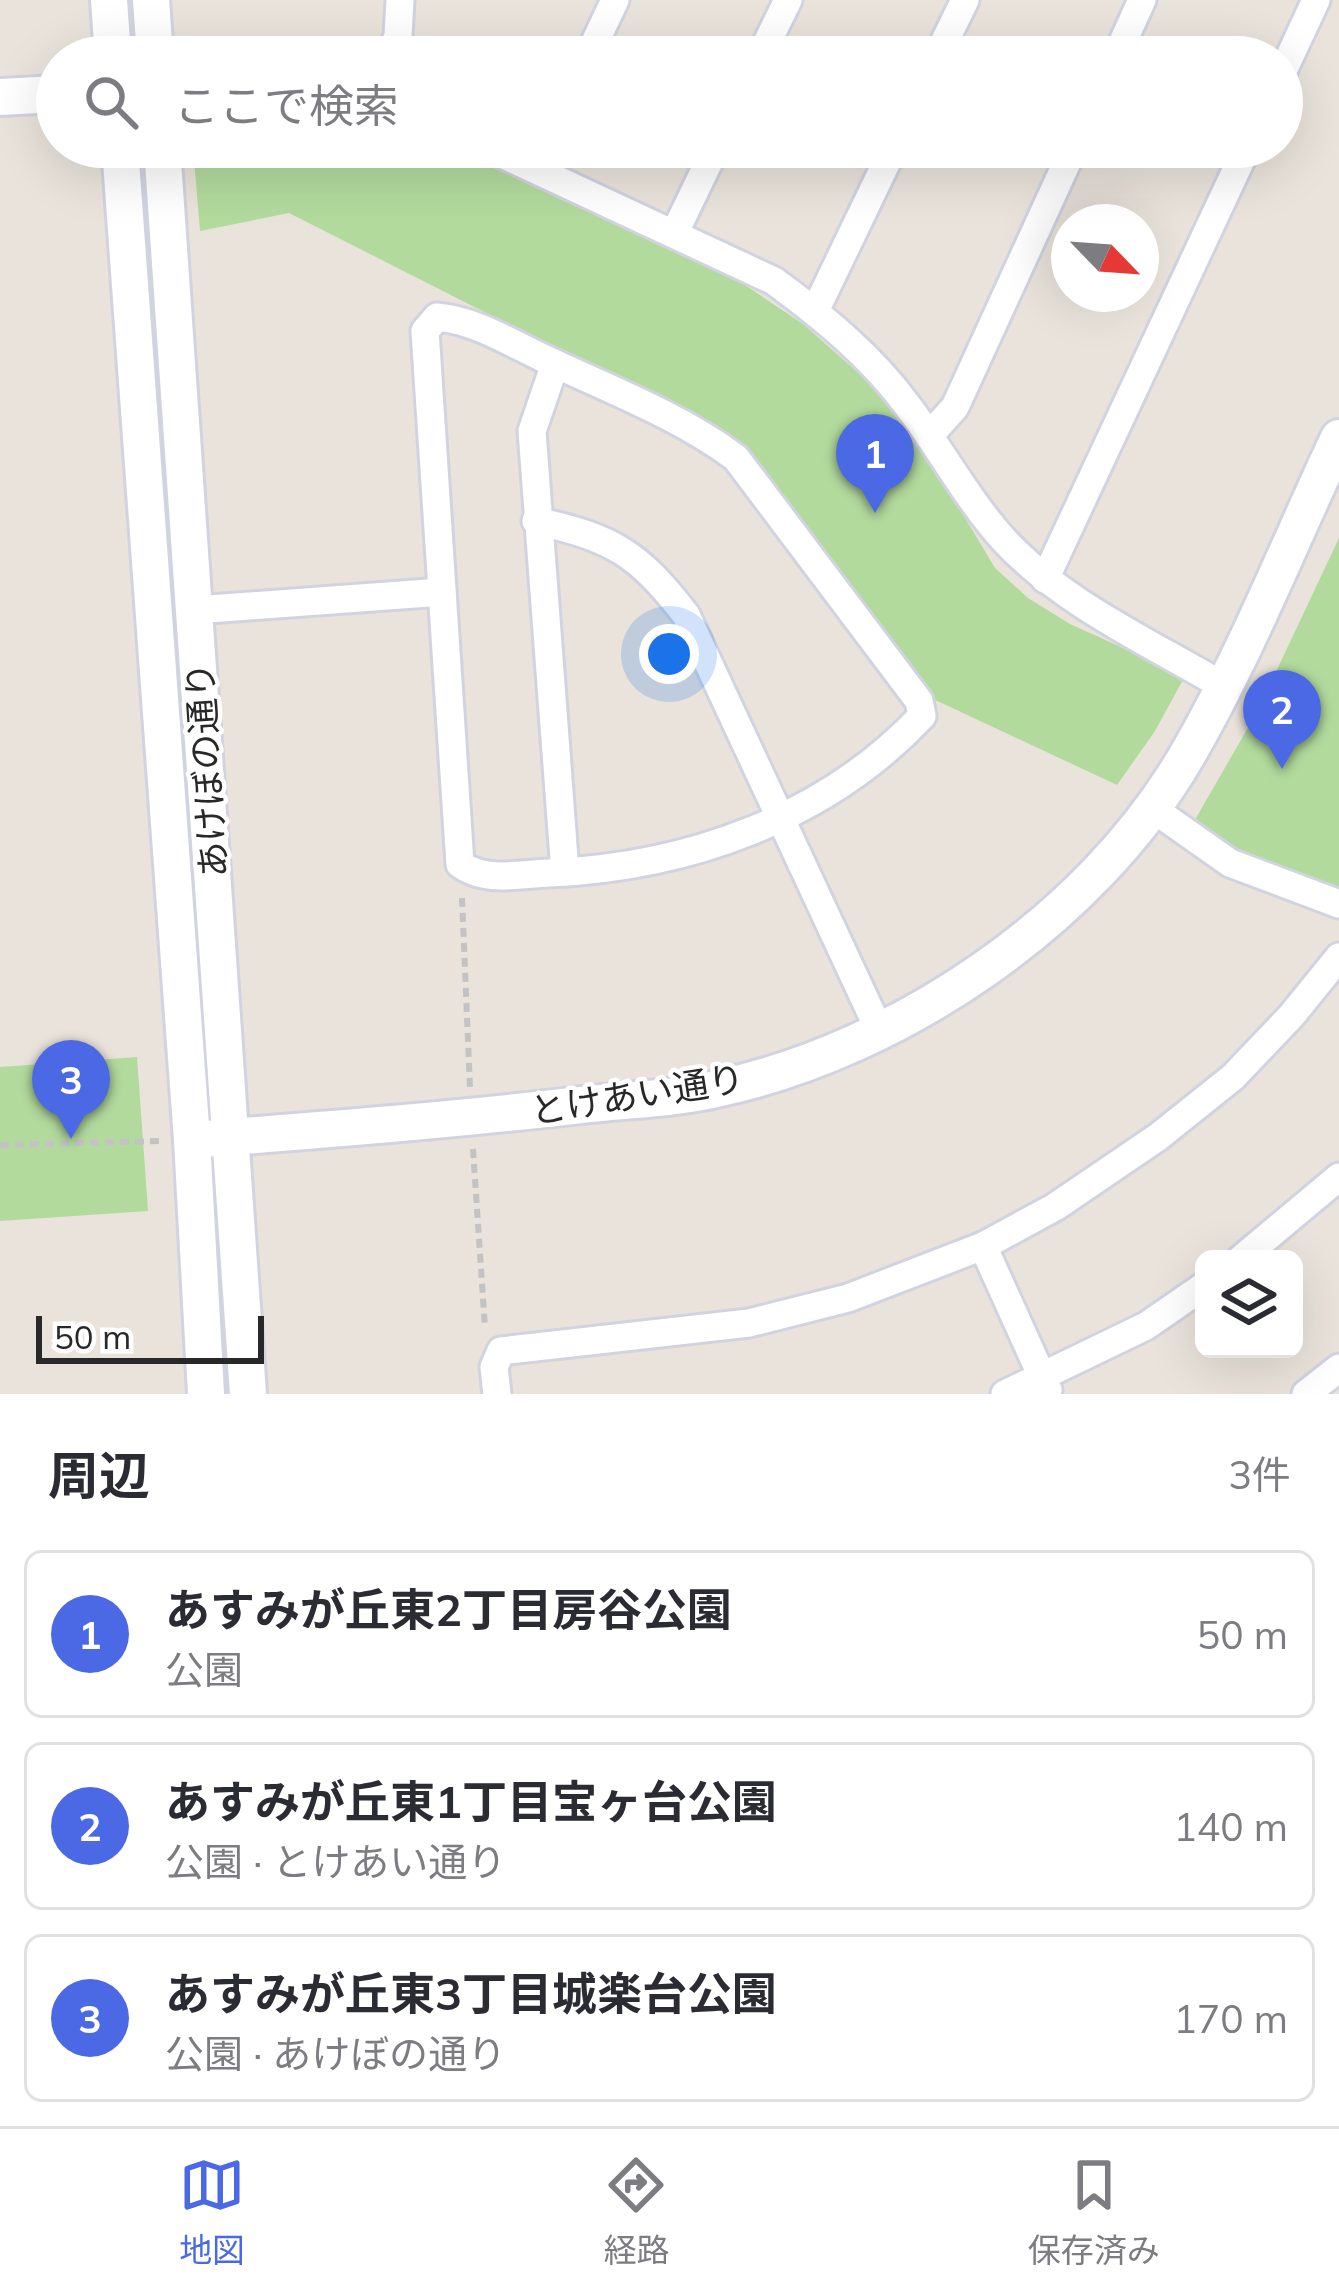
<!DOCTYPE html>
<html lang="ja">
<meta charset="utf-8">
<style>
:root{--surface:#fff;--page:#f2f2f3;--text:#2b2b33;--muted:#7c7c81;--line:#e1e1e2;--accent:#4c69e5}
body{margin:0;font-family:Mulish,"Noto Sans JP",sans-serif;background:var(--page);color:var(--text)}
.controls{position:absolute;right:36px;bottom:36px;display:grid;overflow:hidden;border-radius:18px;box-shadow:0 12px 48px #0002}
.controls button{width:108px;height:108px;display:grid;place-items:center;padding:0;border:0;border-bottom:3px solid var(--line);background:var(--surface);color:var(--text);font:60px sans-serif}
.compass{position:absolute;left:1051px;top:204px;width:108px;height:108px;border-radius:50%;background:var(--surface);box-shadow:0 12px 48px #0002;rotate:115deg}
.scale{position:absolute;left:36px;bottom:30px;width:228px;box-sizing:border-box;padding-left:12px;border:6px solid #282828;border-top:0;font-size:33px;line-height:42px;white-space:nowrap;color:#282828;-webkit-text-stroke:9px #fff;paint-order:stroke}
.you{position:absolute;left:669px;top:654px;width:42px;height:42px;margin:-30px;border:9px solid #fff;border-radius:50%;background:#1a73e8;box-shadow:0 0 0 18px #1a73e833}
.badge{display:grid;place-items:center;width:78px;height:78px;border-radius:50%;background:var(--accent);color:#fff;font-size:39px;font-weight:700}
.pin{position:absolute;translate:-50% -99px;filter:drop-shadow(0 3px 6px #0008)}
.pin::after{content:'';position:absolute;top:63px;width:42px;height:36px;background:inherit;clip-path:polygon(0 0,100% 0,50% 100%)}
.list{margin:0;padding:0;list-style:none}
h2{display:flex;justify-content:space-between;align-items:center;height:156px;margin:0;padding:0 48px;font-size:51px}
h2 small{font-size:39px;font-weight:400;color:var(--muted)}
.list li{display:grid;grid-template-columns:78px 1fr auto;gap:36px;align-items:center;box-sizing:border-box;height:168px;margin:0 24px 24px;padding:0 24px;border:3px solid var(--line);border-radius:18px}
.list b{display:block;font-size:45px;white-space:nowrap}
.list p{margin:0;font-size:39px;white-space:nowrap;color:var(--muted)}
.list em{font-size:39px;font-style:normal;color:var(--muted)}
.icon{flex:none;width:66px;height:66px;fill:none;stroke:currentColor;stroke-width:2;stroke-linecap:round;stroke-linejoin:round}
.map{position:relative;flex:none;width:1339px;height:1394px;overflow:hidden}
.search{position:absolute;background:var(--surface);box-shadow:0 12px 48px #0002;left:36px;right:36px;top:36px;height:132px;display:flex;align-items:center;gap:30px;box-sizing:border-box;padding:0 42px;border-radius:66px;color:var(--muted);font-size:45px}
.sheet{height:732px;background:var(--surface)}
nav{display:flex;justify-content:space-around;align-items:center;box-sizing:border-box;height:168px;border-top:3px solid var(--line);background:var(--surface);font-size:33px;color:var(--muted)}
nav a{display:grid;justify-items:center;gap:6px}
nav .on{color:var(--accent)}
.map>svg:first-child{display:block}
</style>
<div class="map">
<svg width="1339" height="1394" viewBox="0 0 1339 1394">
<rect width="100%" height="100%" fill="#e9e3db"/>
<g fill="#b2da9d">
<polygon points="193,147 454,147 736,279 803,324 872,385 927,454 995,568 1028,598 1070,624 1185,676 1155,731 1117,785 931,698 690,416 289,213 200,231"/>
<polygon points="1339,538 1339,890 1236,853 1192,825 1257,712"/>
<polygon points="137,1057 148,1211 0,1221 0,1067"/>
</g>
<g fill="none" stroke-linecap="round" stroke-linejoin="round">
<g stroke="#d1d4e0" stroke-width="33">
<g id="street">
<polyline points="389,57 398,36 400,0"/>
<polyline points="588,57 615,0"/>
<polyline points="760,57 788,0"/>
<polyline points="937,57 965,0"/>
<polyline points="1116,57 1142,0"/>
<polyline points="1282,73 1316,0"/>
<path d="M487 147 774 281C823 317 871 356 907 405 940 448 967 499 1003 539 1062 603 1149 642 1223 686"/>
<polyline points="675,232 716,147"/>
<polyline points="815,311 894,147"/>
<path d="M437 317C474 320 509 342 543 358 608 389 678 415 736 458L919 701 922 716C825 819 687 867 549 873 517 874 485 883 460 864L425 331Z"/>
<polyline points="555,364 532,431 565,872"/>
<polyline points="929,436 955,407 1074,147"/>
<path d="M536 521C613 538 638 553 686 615L880 1032"/>
<polyline points="1045,579 1247,147"/>
<polyline points="195,610 442,592"/>
<polyline points="1152,808 1230,863 1339,904"/>
<polyline points="983,1246 1048,1390"/>
<polyline points="1241,1259 1339,1177"/>
<polyline points="497,1394 494,1367 501,1351 749,1323 848,1298 983,1246 1055,1207 1158,1137 1233,1077 1292,1015 1339,957"/>
<polyline points="1005,1394 1146,1326 1204,1286"/>
<polyline points="1306,1394 1339,1368"/>
</g>
</g>
<g stroke="#d1d4e0" stroke-width="42">
<g id="secondary">
<polyline points="109,0 113,57"/>
<polyline points="151,0 155,57"/>
<polyline points="0,97 57,94"/>
<polyline points="120,147 192,1140 206,1394"/>
<polyline points="162,147 248,1394"/>
<path d="M192 1140C322 1130 452 1120 581 1105 625 1100 673 1099 716 1089 899 1050 1091 920 1186 757 1245 656 1289 544 1339 438"/>
</g>
</g>
<g stroke="#c3c3c3" stroke-width="6" stroke-dasharray="9 6" stroke-linecap="butt">
<polyline points="462,898 470,1088"/>
<polyline points="0,1145 159,1141"/>
<polyline points="473,1149 485,1328"/>
</g>
<use href="#street" stroke="#fff" stroke-width="27"/>
<use href="#secondary" stroke="#fff" stroke-width="36"/>
</g>
<g text-anchor="middle" dominant-baseline="central" stroke-width="9" stroke-linejoin="round" paint-order="stroke">
<g font-size="36" fill="#282828" stroke="#fff">
<text transform="translate(206 770) rotate(-94)">あけぼの通り</text>
<text transform="translate(637 1094) rotate(-9)">とけあい通り</text>
</g>
</g>
</svg>
<div class="controls">
<button><svg class="icon" aria-label="layers" viewBox="0 0 24 24"><path d="M12 4l9 5-9 5-9-5zM3 14l9 5 9-5"/></svg></button>
</div>
<svg class="compass" viewBox="-18 -18 36 36"><path d="M0-13l5 13h-10z" fill="#e53935"/><path d="M0 13l5-13h-10z" fill="#7c7c81"/></svg>
<div class="scale">50 m</div>
<div class="you"></div>
<div class="pin badge" style="left:875px;top:513px">1</div>
<div class="pin badge" style="left:1282px;top:769px">2</div>
<div class="pin badge" style="left:71px;top:1139px">3</div>
<div class="search"><svg class="icon" aria-label="search" viewBox="0 0 24 24"><circle cx="10" cy="10" r="6"/><path d="M15 15l6 6"/></svg>ここで検索</div>
</div>
<section class="sheet">
<h2>周辺<small>3件</small></h2>
<ul class="list">
<li><span class="badge">1</span><div><b>あすみが丘東2丁目房谷公園</b><p>公園</p></div><em>50 m</em></li>
<li><span class="badge">2</span><div><b>あすみが丘東1丁目宝ヶ台公園</b><p>公園 · とけあい通り</p></div><em>140 m</em></li>
<li><span class="badge">3</span><div><b>あすみが丘東3丁目城楽台公園</b><p>公園 · あけぼの通り</p></div><em>170 m</em></li>
</ul>
</section>
<nav>
<a class="on"><svg class="icon" aria-label="map" viewBox="0 0 24 24"><path d="M3 6l6-2 6 2 6-2v14l-6 2-6-2-6 2zM9 4v14M15 6v14"/></svg>地図</a>
<a><svg class="icon" aria-label="directions" viewBox="0 0 24 24"><path d="M12 3l9 9-9 9-9-9zM9 14v-3h6M13 9l2 2-2 2"/></svg>経路</a>
<a><svg class="icon" aria-label="saved" viewBox="0 0 24 24"><path d="M7 4h10v16l-5-4-5 4z"/></svg>保存済み</a>
</nav>
